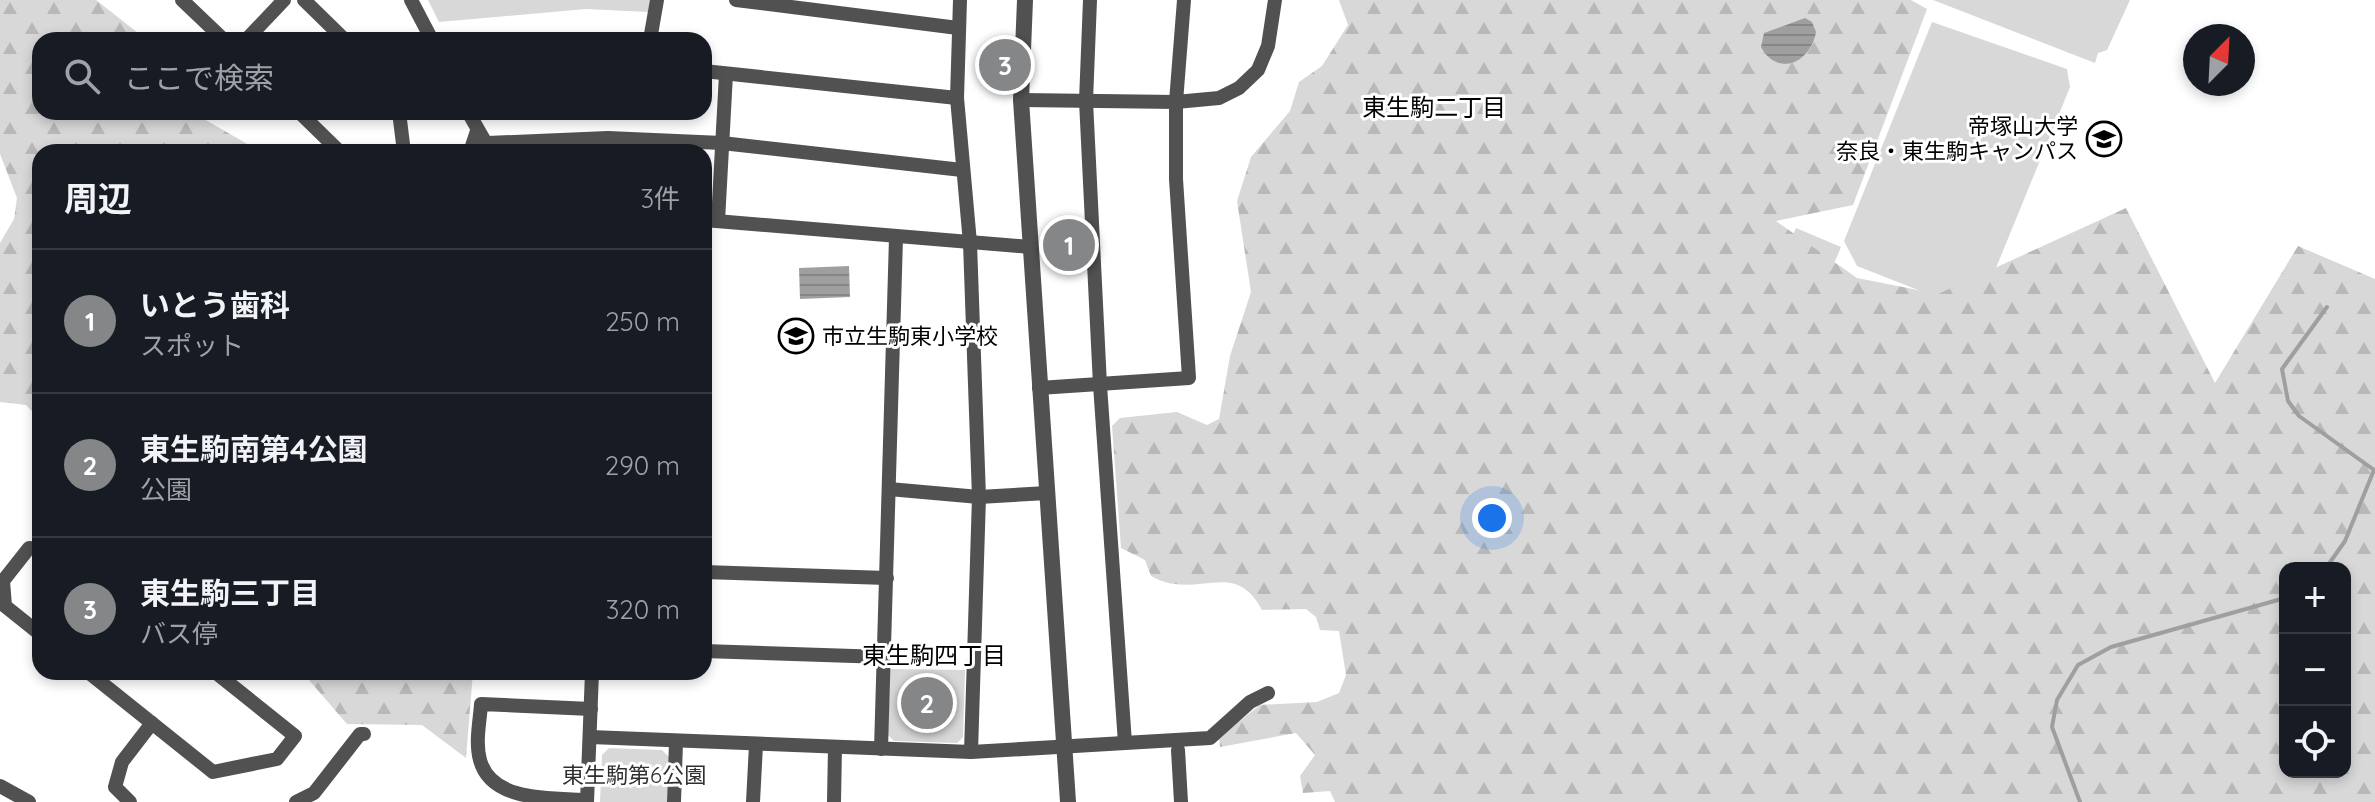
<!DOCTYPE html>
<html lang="ja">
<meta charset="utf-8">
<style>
:root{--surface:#171b24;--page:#242831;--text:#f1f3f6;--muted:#9ea1a6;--line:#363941;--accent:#858687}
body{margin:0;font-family:Quicksand,"Noto Sans JP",sans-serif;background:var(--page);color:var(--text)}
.controls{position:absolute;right:24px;bottom:24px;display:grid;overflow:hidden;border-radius:16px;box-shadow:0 4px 12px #0003}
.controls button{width:72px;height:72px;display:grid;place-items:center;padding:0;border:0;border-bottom:2px solid var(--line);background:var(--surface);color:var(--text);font:40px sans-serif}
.compass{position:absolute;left:2183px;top:24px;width:72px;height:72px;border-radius:50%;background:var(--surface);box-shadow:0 4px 12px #0003;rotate:24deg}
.you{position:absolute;left:1492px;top:518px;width:28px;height:28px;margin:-20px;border:6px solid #fff;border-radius:50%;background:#1a73e8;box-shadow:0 0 0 12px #1a73e833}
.badge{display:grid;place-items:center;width:52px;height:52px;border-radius:50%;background:var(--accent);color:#fff;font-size:26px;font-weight:700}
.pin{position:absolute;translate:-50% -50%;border:4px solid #fff;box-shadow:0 2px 8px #0006}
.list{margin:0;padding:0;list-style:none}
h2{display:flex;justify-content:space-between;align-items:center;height:104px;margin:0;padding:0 32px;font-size:34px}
h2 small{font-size:26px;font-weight:400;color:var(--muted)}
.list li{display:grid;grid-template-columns:52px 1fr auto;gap:24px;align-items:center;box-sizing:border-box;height:144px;padding:0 32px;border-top:2px solid var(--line)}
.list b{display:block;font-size:30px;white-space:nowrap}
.list p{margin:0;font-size:26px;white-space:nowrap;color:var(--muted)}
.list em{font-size:26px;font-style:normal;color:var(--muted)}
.icon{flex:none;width:44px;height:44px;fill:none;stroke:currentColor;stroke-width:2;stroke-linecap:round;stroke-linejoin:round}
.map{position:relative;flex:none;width:2375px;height:802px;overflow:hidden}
.search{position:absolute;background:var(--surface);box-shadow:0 4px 12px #0003;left:32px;top:32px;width:680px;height:88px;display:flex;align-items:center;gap:20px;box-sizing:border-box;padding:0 28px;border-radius:24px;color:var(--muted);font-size:30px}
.panel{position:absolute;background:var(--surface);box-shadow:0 4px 12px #0003;left:32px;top:144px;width:680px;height:536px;border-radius:24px}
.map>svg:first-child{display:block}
</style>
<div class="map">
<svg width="2375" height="802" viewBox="0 0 2375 802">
<defs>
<pattern id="forest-firs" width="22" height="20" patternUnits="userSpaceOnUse" patternTransform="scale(2)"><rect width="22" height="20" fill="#d8d8d8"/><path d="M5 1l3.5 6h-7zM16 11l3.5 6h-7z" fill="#b8b8b8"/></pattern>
<pattern id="water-rules" width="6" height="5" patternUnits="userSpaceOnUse" patternTransform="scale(2)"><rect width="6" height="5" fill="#9f9f9f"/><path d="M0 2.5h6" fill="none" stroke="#878787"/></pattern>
</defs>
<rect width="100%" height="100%" fill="#fff"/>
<g fill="#d8d8d8">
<polygon points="428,0 650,0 648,12 586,9 439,22"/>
<polygon points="1933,0 2130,0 2107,50 2098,53 2095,63"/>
<polygon points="1932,22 2067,69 2070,87 1996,268 1941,299 1857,266 1844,241"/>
<polygon points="1796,228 1841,247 1830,273 1780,267"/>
<polygon points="890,669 965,670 963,737 957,743 894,741 888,735"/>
<polygon points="609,748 662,750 669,757 667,802 600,802 602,755"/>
</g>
<g fill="url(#forest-firs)" fill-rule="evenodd">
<polygon points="0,0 96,0 147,40 40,40 40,112 197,115 261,152 40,152 40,420 26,405 0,402 0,243 14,219 17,198 0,154"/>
<path d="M1339 0H1911L1927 9 1853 205 1776 221 1857 278 1938 294 2126 208 2215 383 2298 246 2375 279V802H1335L1330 791 1303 793 1300 776 1315 755 1296 733 1220 747 1219 737 1260 705 1317 702 1339 693 1346 675 1339 631 1320 630 1316 617 1306 609 1262 610C1234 556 1196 602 1151 576L1145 560 1121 548 1112 426 1120 418 1177 412 1207 425 1219 419 1230 356 1251 292 1237 201 1251 157 1290 111 1299 82 1322 66 1348 25ZM2285 568H2345V772H2285Z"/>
<polygon points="302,672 473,672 466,758 422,725 347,724"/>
</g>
<g fill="url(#water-rules)">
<path d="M1805 18 1812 22 1816 32C1811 62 1778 78 1761 47L1764 33Z"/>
<polygon points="849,266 850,297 800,299 799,268"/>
</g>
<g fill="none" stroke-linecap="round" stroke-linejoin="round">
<g stroke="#9f9f9f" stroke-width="4">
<polyline points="2326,568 2345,541 2374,470 2299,416 2288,401 2282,369 2327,307"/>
<polyline points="2080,802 2052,727 2057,700 2078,665 2111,647 2285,598"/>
</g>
<g stroke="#515151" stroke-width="14">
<polyline points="182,0 224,40"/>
<polyline points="304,0 345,40"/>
<polyline points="411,0 432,40"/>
<polyline points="736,0 958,28"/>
<polyline points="960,0 957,98 970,243 979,497 971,752"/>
<polyline points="1090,0 1086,101 1100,385 1125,743"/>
<polyline points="246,40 284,0"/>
<polyline points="650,40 657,0"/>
<polyline points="704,71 957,98"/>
<polyline points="1021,100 1176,102 1219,98 1239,88 1258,70 1268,46 1275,0"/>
<polyline points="299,112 340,152"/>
<polyline points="399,112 404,152"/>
<polyline points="468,112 491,152"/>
<polyline points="487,143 608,138 722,143 962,170"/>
<polyline points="470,152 477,131"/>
<polyline points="704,220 1030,247"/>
<polyline points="718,221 726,74"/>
<polyline points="1039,388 1189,378 1176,179 1176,102 1184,0"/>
<polyline points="889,489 979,497 1047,493"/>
<polyline points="40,549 29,548 3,581 5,606 40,634"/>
<polyline points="704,572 887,578"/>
<polyline points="704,651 884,657"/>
<polyline points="88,672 213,772 277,759 295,736 215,672"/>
<polyline points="590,737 971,752 1210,738 1250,702 1268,693"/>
<polyline points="881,749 896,238"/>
<polyline points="1178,750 1181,802"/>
<polyline points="0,786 29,802"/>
<path d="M587 800C551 798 491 802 480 760 475 742 480 721 481 704L591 709"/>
<polyline points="130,802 115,787 122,762 152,723"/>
<polyline points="296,802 314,793 360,734 364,734"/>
<polyline points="587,802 592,672"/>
<polyline points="674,802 676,742"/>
<polyline points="753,802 756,745"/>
<polyline points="834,802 835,748"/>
</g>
<polyline stroke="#515151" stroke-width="16" points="1025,0 1021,100 1068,802"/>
</g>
<defs>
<g id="university-ring" transform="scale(1.8)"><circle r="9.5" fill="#fff" stroke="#000" stroke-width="1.5"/><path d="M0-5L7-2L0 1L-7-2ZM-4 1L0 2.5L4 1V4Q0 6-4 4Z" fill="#000"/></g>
<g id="school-ring" transform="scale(1.8)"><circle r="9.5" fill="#fff" stroke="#000" stroke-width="1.5"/><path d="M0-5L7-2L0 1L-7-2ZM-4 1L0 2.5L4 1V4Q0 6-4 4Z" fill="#000"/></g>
</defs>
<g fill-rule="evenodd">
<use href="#university-ring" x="2104" y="139"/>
<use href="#school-ring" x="796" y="336"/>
</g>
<g text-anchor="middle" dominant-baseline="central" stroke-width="6" stroke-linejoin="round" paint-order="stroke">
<g font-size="22" fill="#000" stroke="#fff" text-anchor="end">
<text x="2078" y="126">帝塚山大学<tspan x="2078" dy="25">奈良・東生駒キャンパス</tspan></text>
<text x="822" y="336" text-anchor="start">市立生駒東小学校</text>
</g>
<g font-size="22" fill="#2f2f2f" stroke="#fff">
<text x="634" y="775">東生駒第6公園</text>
</g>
<g font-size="24" fill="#000" stroke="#fff">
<text x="1434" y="107">東生駒二丁目</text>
<text x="934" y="655">東生駒四丁目</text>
</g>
</g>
</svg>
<div class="controls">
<button>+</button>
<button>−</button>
<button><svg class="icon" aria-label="locate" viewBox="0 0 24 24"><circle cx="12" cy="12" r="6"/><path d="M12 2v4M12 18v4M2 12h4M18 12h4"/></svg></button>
</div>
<svg class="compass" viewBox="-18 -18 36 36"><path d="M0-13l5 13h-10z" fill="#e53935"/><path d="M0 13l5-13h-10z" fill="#9ea1a6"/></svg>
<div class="you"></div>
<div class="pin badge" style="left:1069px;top:245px">1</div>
<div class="pin badge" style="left:927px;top:703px">2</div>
<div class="pin badge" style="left:1005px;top:65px">3</div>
<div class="search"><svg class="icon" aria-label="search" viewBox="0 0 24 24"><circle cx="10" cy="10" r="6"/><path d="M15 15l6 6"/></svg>ここで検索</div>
<section class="panel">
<h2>周辺<small>3件</small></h2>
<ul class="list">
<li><span class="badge">1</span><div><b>いとう歯科</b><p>スポット</p></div><em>250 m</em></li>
<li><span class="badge">2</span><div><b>東生駒南第4公園</b><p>公園</p></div><em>290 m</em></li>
<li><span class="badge">3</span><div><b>東生駒三丁目</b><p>バス停</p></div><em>320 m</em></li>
</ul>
</section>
</div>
